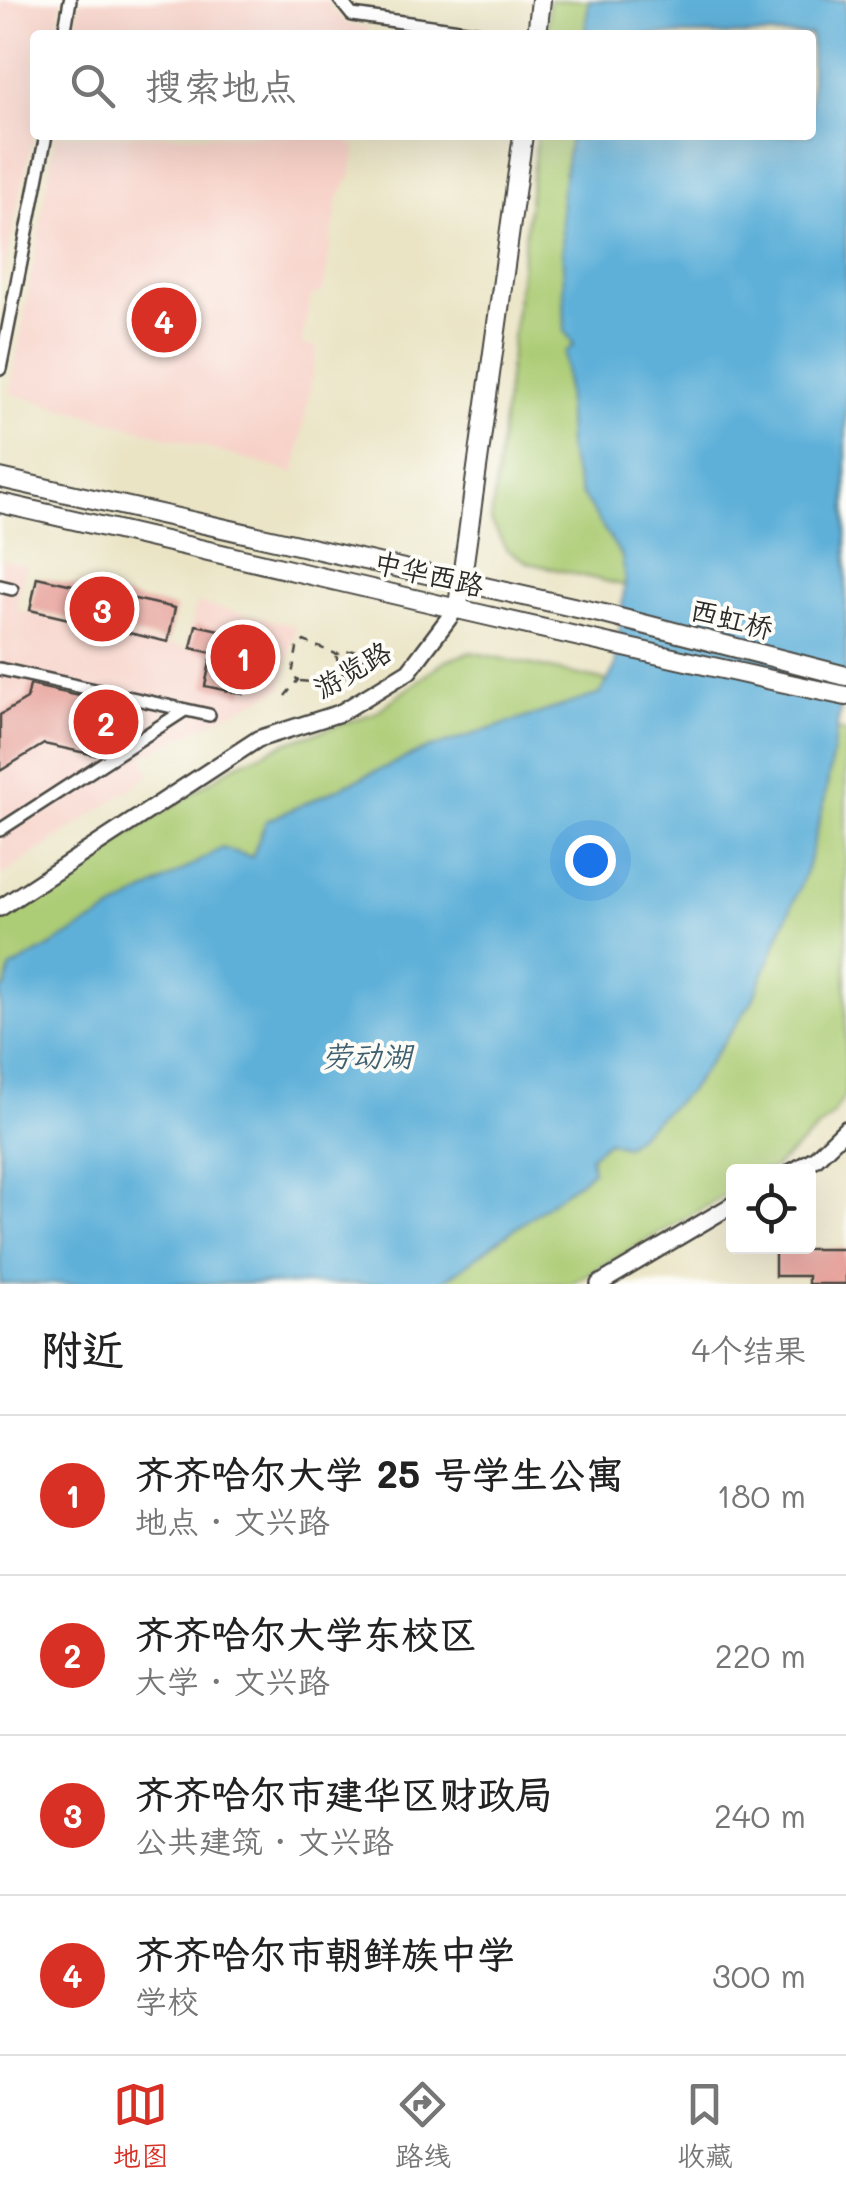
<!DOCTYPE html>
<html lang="zh">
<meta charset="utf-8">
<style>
:root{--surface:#fff;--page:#f6f6f6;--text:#222;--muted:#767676;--line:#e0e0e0;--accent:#d93025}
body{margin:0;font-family:Mali,"LXGW WenKai TC",sans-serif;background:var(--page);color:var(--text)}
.controls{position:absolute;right:30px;bottom:30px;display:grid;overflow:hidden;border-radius:10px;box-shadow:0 10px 40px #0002}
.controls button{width:90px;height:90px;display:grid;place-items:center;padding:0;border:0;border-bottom:2px solid var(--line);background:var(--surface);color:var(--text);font:50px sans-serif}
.you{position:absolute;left:590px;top:860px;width:35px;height:35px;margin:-25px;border:8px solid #fff;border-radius:50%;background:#1a73e8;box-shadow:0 0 0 15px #1a73e833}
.badge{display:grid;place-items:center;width:65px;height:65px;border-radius:50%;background:var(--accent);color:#fff;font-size:32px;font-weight:700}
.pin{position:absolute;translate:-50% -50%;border:5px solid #fff;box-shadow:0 2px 10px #0006}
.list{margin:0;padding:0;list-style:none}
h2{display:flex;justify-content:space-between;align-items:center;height:130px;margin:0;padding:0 40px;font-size:42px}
h2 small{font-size:32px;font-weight:400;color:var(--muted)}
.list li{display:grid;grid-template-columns:65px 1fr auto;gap:30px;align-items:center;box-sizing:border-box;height:160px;padding:0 40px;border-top:2px solid var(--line)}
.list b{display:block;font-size:38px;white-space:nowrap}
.list p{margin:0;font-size:32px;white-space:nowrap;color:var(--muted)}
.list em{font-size:32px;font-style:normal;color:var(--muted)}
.icon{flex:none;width:55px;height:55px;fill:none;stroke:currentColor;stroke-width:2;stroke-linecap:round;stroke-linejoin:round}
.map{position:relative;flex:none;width:846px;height:1284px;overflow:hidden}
.search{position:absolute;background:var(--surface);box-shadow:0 10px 40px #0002;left:30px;right:30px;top:30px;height:110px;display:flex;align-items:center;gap:25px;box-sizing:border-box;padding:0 35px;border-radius:10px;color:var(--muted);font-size:38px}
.sheet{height:770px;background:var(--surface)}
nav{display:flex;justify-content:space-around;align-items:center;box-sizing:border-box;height:140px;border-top:2px solid var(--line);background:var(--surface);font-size:28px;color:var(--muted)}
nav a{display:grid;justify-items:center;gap:5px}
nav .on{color:var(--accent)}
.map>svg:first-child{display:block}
</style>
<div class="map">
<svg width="846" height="1284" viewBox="0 0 846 1284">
<rect width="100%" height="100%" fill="#fdfcf7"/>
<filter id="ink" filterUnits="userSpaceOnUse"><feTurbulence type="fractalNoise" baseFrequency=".01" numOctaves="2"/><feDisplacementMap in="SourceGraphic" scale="20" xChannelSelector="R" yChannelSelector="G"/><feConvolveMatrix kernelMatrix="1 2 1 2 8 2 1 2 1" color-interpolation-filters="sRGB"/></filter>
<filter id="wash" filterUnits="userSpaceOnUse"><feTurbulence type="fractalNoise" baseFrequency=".0048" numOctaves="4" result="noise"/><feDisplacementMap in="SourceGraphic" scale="40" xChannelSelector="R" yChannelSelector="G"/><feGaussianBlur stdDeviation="2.25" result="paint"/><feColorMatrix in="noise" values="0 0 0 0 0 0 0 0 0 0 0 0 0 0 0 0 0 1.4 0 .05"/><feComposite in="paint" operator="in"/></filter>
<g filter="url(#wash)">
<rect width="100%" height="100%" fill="#eae4c5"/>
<g fill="#f7d1c8">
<polygon points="0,0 62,0 56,35 35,35 35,129 0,289"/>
<polygon points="80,0 329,0 330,8 348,24 368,27 366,35 74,35"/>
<polygon points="56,135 348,135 349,144 357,146 351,176 338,199 323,292 311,296 301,344 317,347 295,473 10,393"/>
<polygon points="0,559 26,565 16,609 186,648 197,603 296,626 282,688 143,756 151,775 0,877"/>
</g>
<g fill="#accc74" stroke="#6c7c50" stroke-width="2.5">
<polygon points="549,0 846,0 846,638 529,563 506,549 491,521 537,135 811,135 811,35 547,35"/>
<polygon points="471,652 846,732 846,1094 833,1115 772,1170 734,1172 733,1191 570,1284 0,1284 0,918 235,765 288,742 375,713 445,661"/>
</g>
<polygon fill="#5eb0d9" stroke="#446e82" stroke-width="2.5" points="589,0 846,0 846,676 824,803 807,869 752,1002 690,1090 625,1146 608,1141 590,1156 593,1171 440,1284 0,1284 0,991 6,987 10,969 222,848 252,857 266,821 421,751 600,694 615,667 625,582 622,557 580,492 568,453 565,352 574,345 565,331 561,198 570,135 811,135 811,35 591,35 585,29"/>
<g id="blocks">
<g fill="#e49790">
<polygon points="37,577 175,608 168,642 30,610"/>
<polygon points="196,625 278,643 273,665 250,660 243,694 205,686 212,653 191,648"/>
<polygon points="30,685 129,707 125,727 102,722 95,755 44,744 0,771 0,715 27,699"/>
<polygon points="775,1249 846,1249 846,1284 808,1284 808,1276 775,1276"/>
</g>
</g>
</g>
<g filter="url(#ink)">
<use href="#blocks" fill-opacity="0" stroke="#484742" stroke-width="2.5"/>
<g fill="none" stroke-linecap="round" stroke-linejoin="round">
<g stroke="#484742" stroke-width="16">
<g id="minor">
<polyline points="340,0 352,15 495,35"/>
<polyline points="64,35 70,0"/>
<polyline points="0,369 46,135"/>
<polyline points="0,586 12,589"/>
<polyline points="0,669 209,715"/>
<polyline points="0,830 185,710"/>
</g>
</g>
<g stroke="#484742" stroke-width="20">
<g id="tertiary">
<polyline points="0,908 258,739 340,713 409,671 458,606"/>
<polyline points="792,1172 816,1158 846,1129"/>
<polyline points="599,1284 734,1204"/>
</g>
</g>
<g stroke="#484742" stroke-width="22">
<g id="secondary">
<polyline points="537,35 541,0"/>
<polyline points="458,606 523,135"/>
</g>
</g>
<g stroke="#484742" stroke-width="22">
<g id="primary">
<polyline points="0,478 604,614 846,676"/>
<path d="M0 503C282 567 563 636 846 696"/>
</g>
</g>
<g stroke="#484742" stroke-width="2.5" stroke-dasharray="8 8" stroke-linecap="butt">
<polyline points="336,656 345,679"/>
<polyline points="300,681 321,683 342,675"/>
<polyline points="285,696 298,680 292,675 297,648 304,641 336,654 356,650 370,669"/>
</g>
<use href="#minor" stroke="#fff" stroke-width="11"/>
<use href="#tertiary" stroke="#fff" stroke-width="15"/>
<use href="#secondary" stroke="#fff" stroke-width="18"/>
<use href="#primary" stroke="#fff" stroke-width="18"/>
</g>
</g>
<g text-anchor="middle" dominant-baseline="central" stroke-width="8" stroke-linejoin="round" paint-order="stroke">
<g font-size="28" fill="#2b2b2b" stroke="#fdfcf7">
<text transform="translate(429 573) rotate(13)">中华西路</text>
<text transform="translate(732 618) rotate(14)">西虹桥</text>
<text transform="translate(352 669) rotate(-30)">游览路</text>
</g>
<g font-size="30" font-style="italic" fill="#3f6071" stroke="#fdfcf7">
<text x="367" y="1055">劳动湖</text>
</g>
</g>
</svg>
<div class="controls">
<button><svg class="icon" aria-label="locate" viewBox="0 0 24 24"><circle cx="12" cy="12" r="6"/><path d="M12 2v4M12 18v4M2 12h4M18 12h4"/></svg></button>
</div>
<div class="you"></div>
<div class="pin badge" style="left:243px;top:657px">1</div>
<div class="pin badge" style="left:106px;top:722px">2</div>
<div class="pin badge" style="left:102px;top:609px">3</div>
<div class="pin badge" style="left:164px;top:320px">4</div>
<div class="search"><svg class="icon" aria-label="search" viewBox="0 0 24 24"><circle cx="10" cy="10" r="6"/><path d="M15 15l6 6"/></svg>搜索地点</div>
</div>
<section class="sheet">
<h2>附近<small>4个结果</small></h2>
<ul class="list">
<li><span class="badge">1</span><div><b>齐齐哈尔大学 25 号学生公寓</b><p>地点 · 文兴路</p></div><em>180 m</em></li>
<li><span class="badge">2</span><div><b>齐齐哈尔大学东校区</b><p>大学 · 文兴路</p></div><em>220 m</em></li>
<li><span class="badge">3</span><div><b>齐齐哈尔市建华区财政局</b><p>公共建筑 · 文兴路</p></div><em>240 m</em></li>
<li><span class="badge">4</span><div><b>齐齐哈尔市朝鲜族中学</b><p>学校</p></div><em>300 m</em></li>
</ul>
</section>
<nav>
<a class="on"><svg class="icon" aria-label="map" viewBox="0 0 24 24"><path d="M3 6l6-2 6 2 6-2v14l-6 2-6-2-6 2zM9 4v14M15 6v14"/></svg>地图</a>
<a><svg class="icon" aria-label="directions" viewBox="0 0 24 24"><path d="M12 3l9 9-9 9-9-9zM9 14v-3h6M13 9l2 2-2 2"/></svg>路线</a>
<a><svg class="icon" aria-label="saved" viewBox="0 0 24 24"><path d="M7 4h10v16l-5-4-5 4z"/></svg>收藏</a>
</nav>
